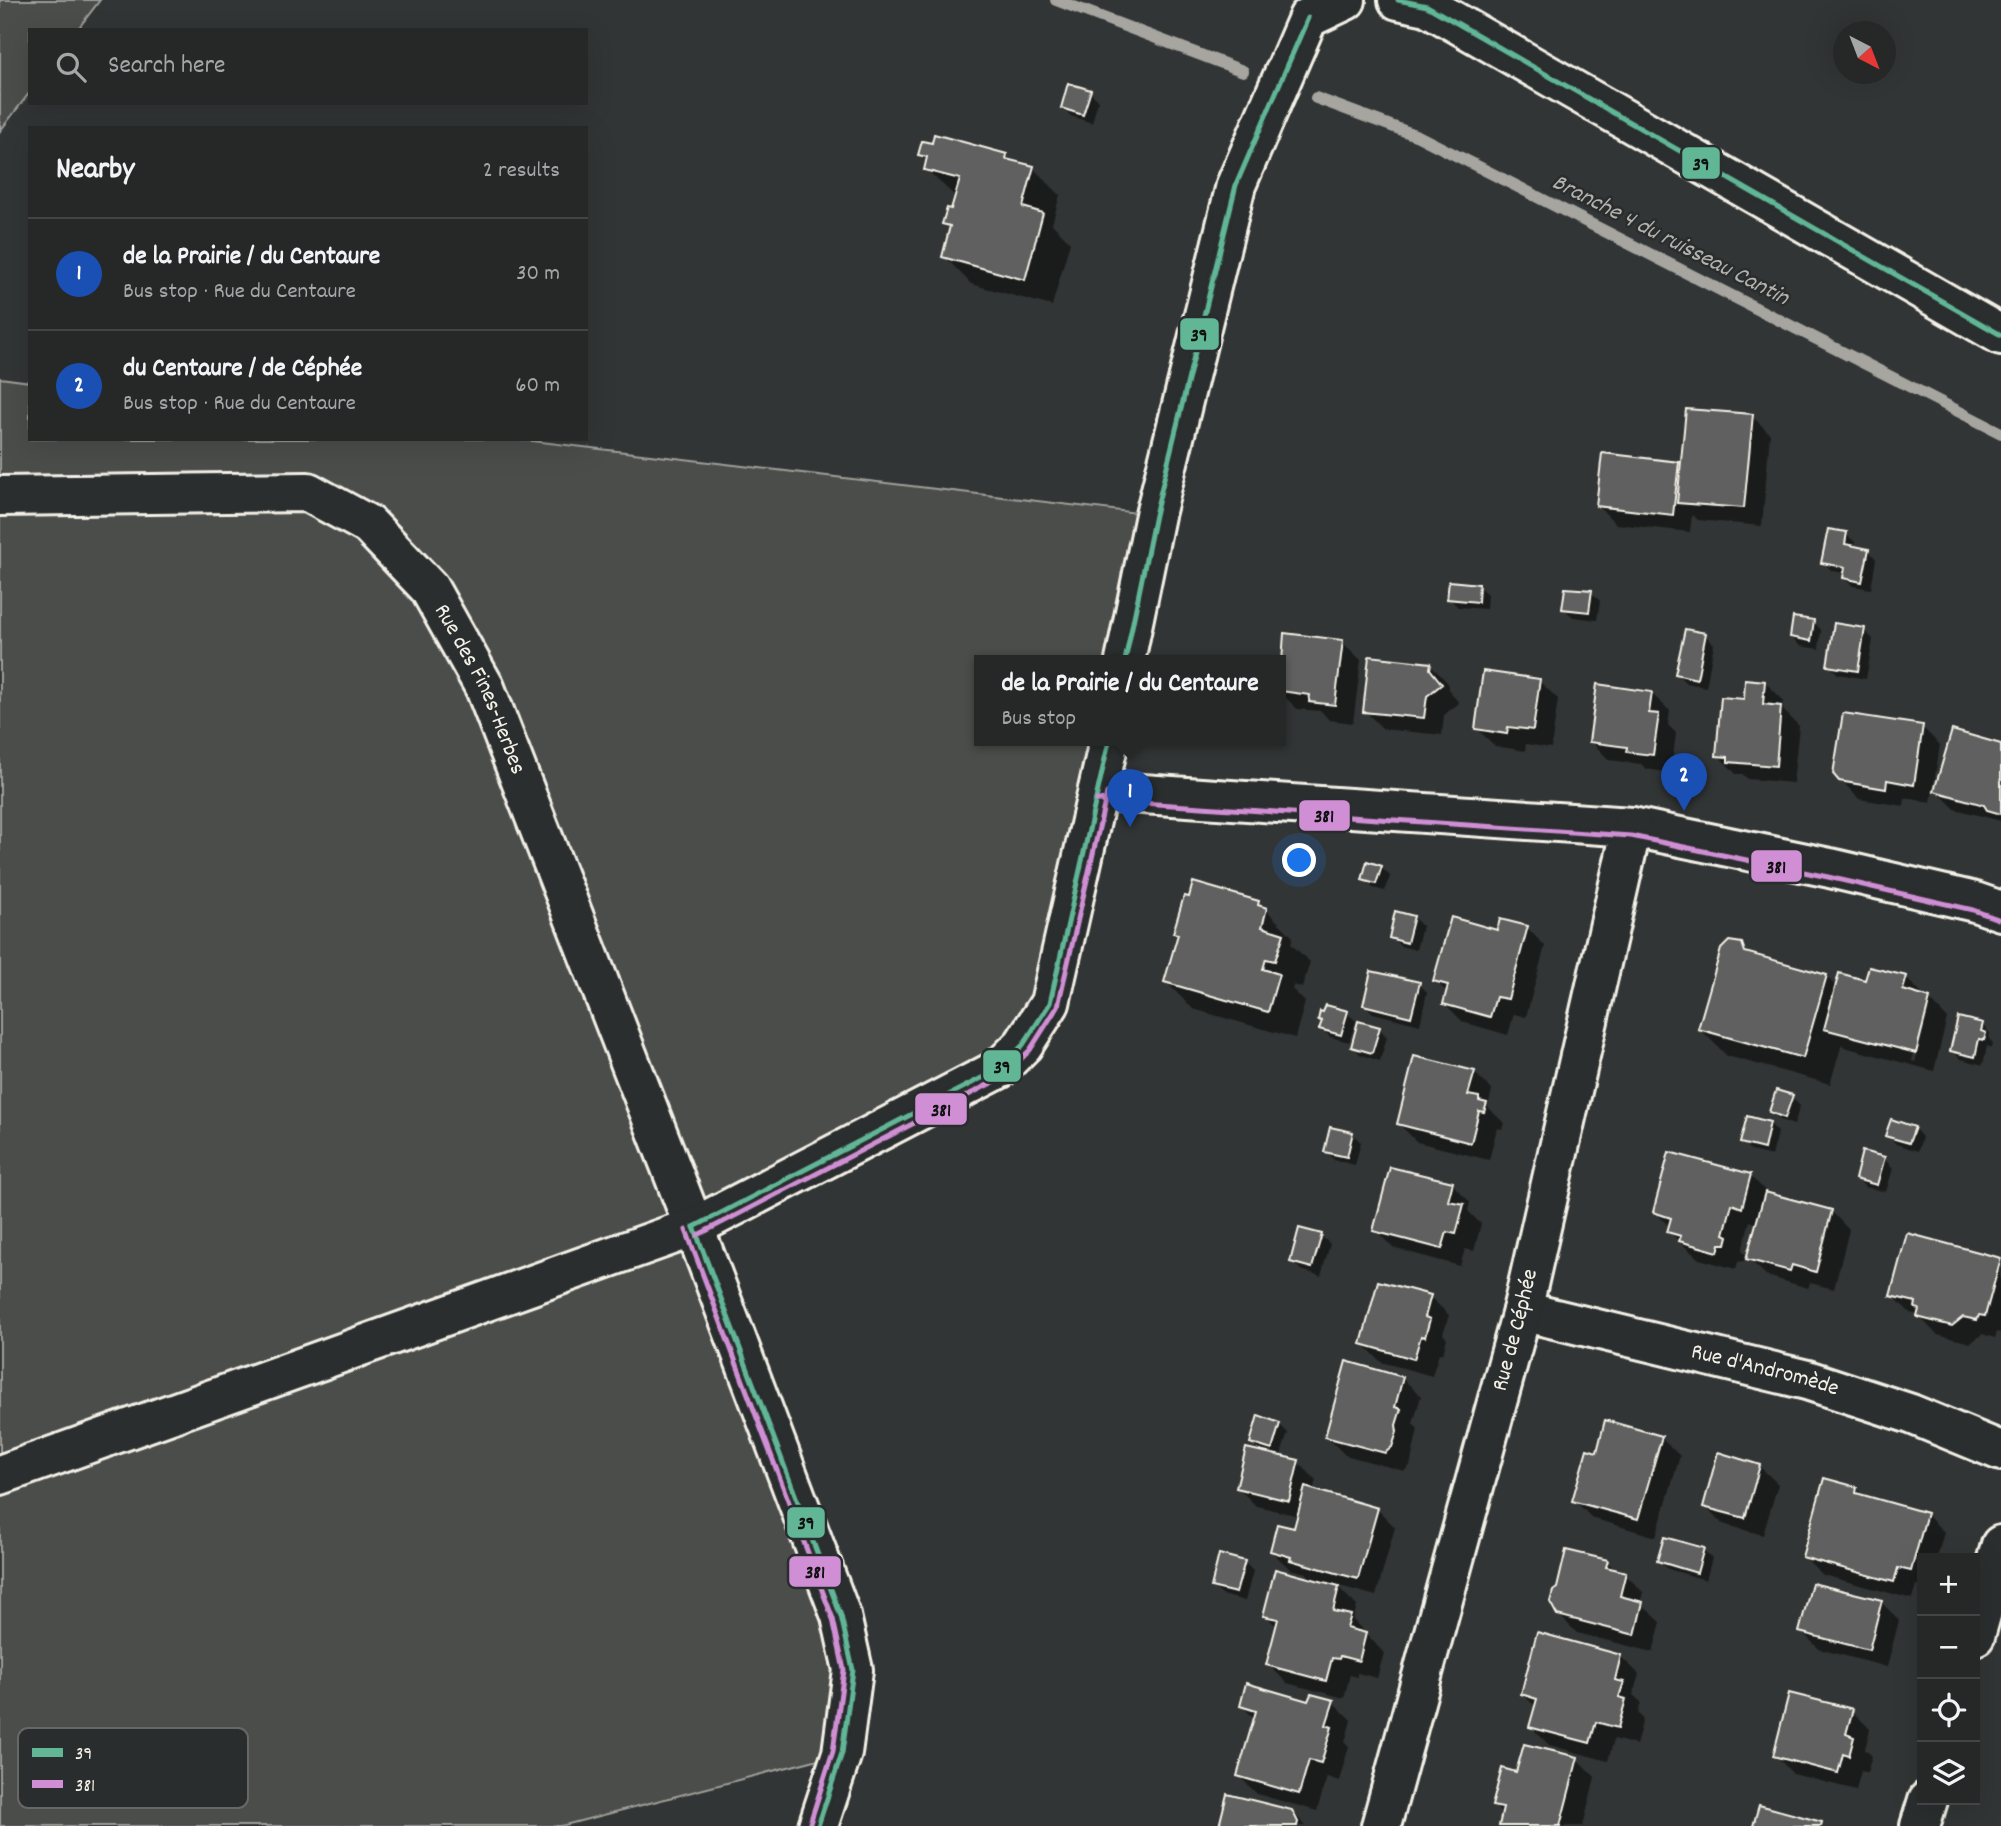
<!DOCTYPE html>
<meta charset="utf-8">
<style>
:root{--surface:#262828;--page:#2e3030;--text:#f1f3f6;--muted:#a4a6a8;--line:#424445;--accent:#db2777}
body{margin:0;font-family:Dekko,sans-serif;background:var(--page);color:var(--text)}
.controls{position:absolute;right:21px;bottom:21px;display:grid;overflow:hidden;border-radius:0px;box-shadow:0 7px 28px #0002}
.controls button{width:63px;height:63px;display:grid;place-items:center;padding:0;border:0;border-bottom:2px solid var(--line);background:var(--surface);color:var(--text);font:35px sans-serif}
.compass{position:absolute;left:1833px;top:21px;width:63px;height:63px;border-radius:50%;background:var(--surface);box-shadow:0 7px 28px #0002;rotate:138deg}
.you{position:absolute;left:1300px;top:861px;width:24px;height:24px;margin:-18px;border:5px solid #fff;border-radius:50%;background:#1a73e8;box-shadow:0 0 0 10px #1a73e833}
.badge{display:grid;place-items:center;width:46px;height:46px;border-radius:50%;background:var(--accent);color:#fff;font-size:23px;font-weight:700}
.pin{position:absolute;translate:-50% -58px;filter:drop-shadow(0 2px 4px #0008)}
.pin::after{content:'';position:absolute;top:37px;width:24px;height:21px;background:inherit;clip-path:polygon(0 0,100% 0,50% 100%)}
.popup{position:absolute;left:974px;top:655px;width:312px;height:91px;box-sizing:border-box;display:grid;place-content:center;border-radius:0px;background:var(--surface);filter:drop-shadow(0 2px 5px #0005);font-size:23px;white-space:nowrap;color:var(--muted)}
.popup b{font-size:26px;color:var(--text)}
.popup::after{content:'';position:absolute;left:50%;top:100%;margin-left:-14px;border:14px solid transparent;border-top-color:var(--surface)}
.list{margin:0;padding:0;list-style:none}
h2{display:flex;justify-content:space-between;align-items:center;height:91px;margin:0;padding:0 28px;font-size:30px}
h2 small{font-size:23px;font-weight:400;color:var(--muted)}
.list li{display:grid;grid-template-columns:46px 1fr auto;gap:21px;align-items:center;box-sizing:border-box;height:112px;padding:0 28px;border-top:2px solid var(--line)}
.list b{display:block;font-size:26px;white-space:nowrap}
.list p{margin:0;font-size:23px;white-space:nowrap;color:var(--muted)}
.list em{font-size:23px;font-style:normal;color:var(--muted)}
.icon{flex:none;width:38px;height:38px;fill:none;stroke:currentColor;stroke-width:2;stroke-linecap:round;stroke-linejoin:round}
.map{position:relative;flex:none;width:2001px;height:1826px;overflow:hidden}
.search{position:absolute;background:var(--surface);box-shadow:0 7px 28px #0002;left:28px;top:28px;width:560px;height:77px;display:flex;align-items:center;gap:18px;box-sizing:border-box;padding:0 24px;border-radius:0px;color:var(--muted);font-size:26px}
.panel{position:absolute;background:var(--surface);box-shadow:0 7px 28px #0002;left:28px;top:126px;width:560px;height:315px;border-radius:0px}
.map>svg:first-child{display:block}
</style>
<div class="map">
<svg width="2001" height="1826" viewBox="0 0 2001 1826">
<rect width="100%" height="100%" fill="#323535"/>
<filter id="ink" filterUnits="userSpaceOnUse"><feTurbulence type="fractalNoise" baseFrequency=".0143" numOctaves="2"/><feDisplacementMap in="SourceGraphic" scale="14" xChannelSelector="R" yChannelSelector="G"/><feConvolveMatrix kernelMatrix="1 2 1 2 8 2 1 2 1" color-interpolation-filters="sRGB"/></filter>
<g filter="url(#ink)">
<g fill="#4b4d4c" stroke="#a09f9a" stroke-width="2">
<polygon points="0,0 100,0 77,30 30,30 30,92 0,131"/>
<polygon points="0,378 30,382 30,439 516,439 1155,515 1125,661 979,661 979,741 1109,741 1023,1045 694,1227 841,1616 842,1753 561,1826 0,1826"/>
</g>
<g fill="#0007" fill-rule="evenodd">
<polygon points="1090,92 1098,100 1092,123 1071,116 1063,108"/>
<polygon points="920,154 1006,156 1013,162 1033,168 1060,195 1052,224 1070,242 1052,306 971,284 944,256 951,230 944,223 952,211 956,197 926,169 928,162"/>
<polygon points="1752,416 1770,434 1762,526 1698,520 1692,515 1690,532 1616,524 1598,506 1678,464 1682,468"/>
<polygon points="1846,534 1855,542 1854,548 1868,550 1876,559 1871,589 1853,586 1844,578 1845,573 1832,571 1823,562"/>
<polygon points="1478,586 1487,594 1486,609 1458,607 1449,598"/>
<polygon points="1591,592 1600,601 1597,620 1573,617 1564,609"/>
<polygon points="1813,621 1821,630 1819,649 1800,646 1791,637"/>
<polygon points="1864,630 1873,639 1866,679 1838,674 1829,665"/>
<polygon points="1285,635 1342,642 1361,660 1353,723 1329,720 1321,711 1297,709 1280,692"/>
<polygon points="1705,635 1714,644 1706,687 1686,683 1677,674"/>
<polygon points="1430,664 1448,683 1448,689 1459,703 1444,715 1442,735 1383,729 1365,711"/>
<polygon points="1539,681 1558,699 1551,748 1526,744 1525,751 1495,746 1476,728"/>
<polygon points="1765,682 1783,700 1782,709 1799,726 1793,783 1748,779 1742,774 1736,774 1718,755 1746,701"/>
<polygon points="1651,693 1670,711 1668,725 1676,733 1671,773 1646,769 1641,764 1609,760 1591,741"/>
<polygon points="1922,727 1940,745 1931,802 1905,798 1904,806 1859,799 1841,780"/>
<polygon points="2001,746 2001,821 1955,809 1936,790"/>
<polygon points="1381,867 1390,876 1385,891 1373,888 1364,879"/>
<polygon points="1258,902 1293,937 1291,944 1310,962 1302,988 1294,985 1292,989 1305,1002 1295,1038 1193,1009 1166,982 1179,936 1175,932"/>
<polygon points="1413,917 1422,926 1416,950 1400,946 1391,937"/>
<polygon points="1527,928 1545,946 1526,1017 1514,1014 1508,1035 1463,1022 1445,1004 1448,993 1435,981 1498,932"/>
<path d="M1741 945 1752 956 1826 976 1837 988 1906 978 1924 996V998L1929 999 1947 1018 1934 1071 1844 1047 1842 1044 1830 1084 1727 1056 1700 1029ZM1925 1009H1929L1915 1062 1912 1061Z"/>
<polygon points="1419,984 1427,992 1420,1025 1373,1013 1365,1005"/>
<polygon points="1347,1013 1356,1021 1349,1042 1330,1037 1321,1028 1323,1023 1319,1019"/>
<polygon points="1982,1025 1990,1033 1989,1039 1993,1043 1992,1048 1987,1046 1983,1065 1961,1059 1952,1051"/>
<polygon points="1379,1028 1387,1037 1380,1061 1361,1055 1353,1047"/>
<polygon points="1474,1072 1492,1090 1488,1107 1504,1123 1502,1129 1497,1128 1489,1160 1417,1142 1399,1124"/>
<polygon points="1792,1097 1800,1106 1794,1125 1780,1120 1771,1111"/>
<polygon points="1769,1123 1778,1132 1772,1156 1751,1151 1742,1142"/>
<polygon points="1914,1128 1922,1137 1918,1151 1896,1144 1887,1135"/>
<polygon points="1352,1134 1361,1142 1355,1165 1334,1160 1326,1151"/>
<polygon points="1884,1159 1893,1168 1886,1192 1865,1187 1857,1178"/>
<polygon points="1750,1176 1769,1194 1831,1211 1849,1230 1834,1289 1810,1283 1808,1288 1767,1276 1748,1258 1758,1224 1750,1221 1742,1251 1746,1255 1744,1261 1738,1262 1736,1269 1699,1259 1669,1232 1670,1227 1654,1211"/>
<polygon points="1452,1184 1470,1202 1468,1211 1481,1224 1474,1251 1465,1249 1460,1266 1393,1248 1375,1230"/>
<polygon points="1321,1236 1330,1244 1321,1276 1301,1270 1292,1261"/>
<polygon points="2000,1259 2001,1333 1997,1332 1995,1338 1982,1334 1971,1343 1937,1335 1918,1315 1910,1313 1892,1295"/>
<polygon points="1430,1297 1449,1315 1443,1334 1447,1338 1443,1354 1439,1353 1432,1376 1381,1362 1363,1344"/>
<polygon points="1402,1378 1421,1396 1413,1424 1418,1429 1410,1466 1404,1471 1345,1455 1327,1437"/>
<polygon points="1279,1424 1288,1433 1280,1458 1298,1462 1316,1480 1313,1491 1377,1509 1395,1527 1376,1596 1336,1585 1357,1606 1353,1620 1384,1653 1377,1678 1357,1673 1357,1677 1350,1675 1344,1698 1287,1683 1268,1664 1278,1628 1265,1615 1314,1581 1306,1573 1290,1569 1271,1551 1295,1531 1299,1516 1256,1506 1238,1488 1263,1454 1251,1442"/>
<polygon points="1661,1438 1680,1456 1656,1537 1592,1518 1574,1500 1598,1454"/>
<polygon points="1759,1466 1778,1484 1763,1535 1723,1524 1705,1506"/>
<polygon points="1856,1488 1865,1497 1926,1514 1944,1532 1937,1558 1922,1558 1922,1586 1916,1585 1912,1599 1823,1575 1804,1557"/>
<polygon points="1703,1550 1712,1558 1706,1580 1668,1569 1659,1561"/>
<polygon points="1244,1562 1253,1571 1245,1601 1222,1595 1213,1587"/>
<polygon points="1607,1562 1618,1572 1625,1574 1643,1592 1640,1603 1661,1622 1653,1652 1577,1633 1558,1614"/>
<polygon points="1881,1602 1899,1620 1887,1667 1819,1649 1801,1631"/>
<polygon points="1620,1656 1639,1674 1633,1695 1641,1702 1638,1713 1643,1719 1636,1745 1614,1739 1608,1761 1549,1745 1531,1727 1536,1707 1522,1694"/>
<polygon points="1333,1702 1351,1720 1345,1742 1349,1746 1339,1781 1327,1777 1317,1811 1257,1794 1239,1776 1256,1720 1242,1706"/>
<polygon points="1852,1711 1870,1729 1865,1749 1872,1756 1867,1773 1861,1771 1856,1790 1793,1774 1775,1755"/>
<polygon points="1577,1759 1595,1777 1583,1826 1501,1826 1503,1815 1494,1805 1518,1774"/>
<polygon points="1292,1811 1306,1826 1221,1826"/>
</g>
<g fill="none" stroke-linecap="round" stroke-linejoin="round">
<g stroke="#a6a5a0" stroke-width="12">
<polyline points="1056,0 1243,71"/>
<polyline points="1316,98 1418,136 2001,433"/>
</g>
</g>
<g fill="#5f605f" stroke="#f4f1e8" stroke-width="2">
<polygon points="1068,83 1091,90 1083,115 1061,108"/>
<polygon points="934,134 1007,154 1006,159 1034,166 1023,207 1043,213 1025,280 942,257 950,226 942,224 947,208 951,209 960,179 924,170 927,157 918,155 922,141 932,143"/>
<polygon points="1686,409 1753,414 1744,508 1677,503"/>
<polygon points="1602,453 1679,462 1673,515 1596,506"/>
<polygon points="1828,529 1847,532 1845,544 1869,549 1862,582 1843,578 1845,567 1821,563"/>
<polygon points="1449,581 1479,584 1478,602 1447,599"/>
<polygon points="1565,588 1592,590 1589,612 1562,609"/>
<polygon points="1793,617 1814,620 1811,641 1790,637"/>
<polygon points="1834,623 1865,628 1858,671 1827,666"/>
<polygon points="1685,629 1706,633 1697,679 1675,674"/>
<polygon points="1284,633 1343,640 1335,705 1309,702 1310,695 1280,691"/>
<polygon points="1369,656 1431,663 1430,669 1442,684 1427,696 1424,718 1363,712"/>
<polygon points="1483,671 1540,679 1533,730 1508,727 1507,734 1475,729"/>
<polygon points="1745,679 1765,681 1763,704 1781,706 1776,766 1728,762 1728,757 1716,756 1721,697 1744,699"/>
<polygon points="1597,684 1652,692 1649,713 1659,714 1653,755 1626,752 1627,747 1589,742"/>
<polygon points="1843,713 1923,725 1914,785 1887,780 1886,789 1839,781 1833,774"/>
<polygon points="1952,730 2001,744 2001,814 1987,810 1984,805 1934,791"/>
<polygon points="1367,861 1382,866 1376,884 1362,880"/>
<polygon points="1193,882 1259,901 1258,905 1267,908 1262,927 1284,934 1275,961 1266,959 1263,969 1279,974 1268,1012 1164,982 1178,934 1173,933 1184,896 1189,897"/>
<polygon points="1395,911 1414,916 1407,943 1389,938"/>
<polygon points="1451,917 1497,930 1500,919 1528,926 1508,999 1496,997 1490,1017 1443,1004 1448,985 1433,981"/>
<polygon points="1729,941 1742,943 1745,952 1827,975 1803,1058 1698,1029 1721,949"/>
<polygon points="1869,967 1907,976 1903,990 1930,998 1916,1053 1824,1029 1839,973 1865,980"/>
<polygon points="1371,971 1420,982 1411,1017 1363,1005"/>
<polygon points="1326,1005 1348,1011 1341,1035 1319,1029 1322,1021 1318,1020 1320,1011 1323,1012"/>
<polygon points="1958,1017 1983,1023 1981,1031 1986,1033 1984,1040 1979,1039 1975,1057 1950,1051"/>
<polygon points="1358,1021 1380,1027 1372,1053 1351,1047"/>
<polygon points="1414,1056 1475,1071 1468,1095 1479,1097 1479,1101 1487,1103 1484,1112 1479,1111 1471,1143 1397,1124"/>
<polygon points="1776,1090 1793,1095 1785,1118 1769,1112"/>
<polygon points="1747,1116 1770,1122 1764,1149 1740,1143"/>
<polygon points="1891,1119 1915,1127 1909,1143 1885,1136"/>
<polygon points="1330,1127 1353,1132 1347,1157 1324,1152"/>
<polygon points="1862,1151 1885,1157 1877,1185 1855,1179"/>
<polygon points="1669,1152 1751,1174 1742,1208 1732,1204 1724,1234 1728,1236 1726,1244 1720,1244 1718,1252 1679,1241 1681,1236 1667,1232 1671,1218 1653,1212"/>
<polygon points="1390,1167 1453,1182 1448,1201 1464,1204 1456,1234 1447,1232 1442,1249 1373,1231"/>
<polygon points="1765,1192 1832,1210 1816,1272 1792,1265 1790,1271 1746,1259"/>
<polygon points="1299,1228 1322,1234 1312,1268 1290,1262"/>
<polygon points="1907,1233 2001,1258 1985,1316 1979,1315 1977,1320 1963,1317 1952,1326 1917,1317 1919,1309 1915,1308 1916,1302 1890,1296"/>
<polygon points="1378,1281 1431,1295 1425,1317 1430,1319 1425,1337 1421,1336 1414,1359 1361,1344"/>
<polygon points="1346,1361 1403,1377 1395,1407 1401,1409 1396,1425 1397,1432 1392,1447 1385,1453 1325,1437"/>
<polygon points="1258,1415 1280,1423 1272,1450 1250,1443"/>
<polygon points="1605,1420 1662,1436 1638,1519 1572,1501 1587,1449 1597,1452"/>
<polygon points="1246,1448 1299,1460 1289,1501 1236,1488"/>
<polygon points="1718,1452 1760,1465 1745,1518 1703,1507"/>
<polygon points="1824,1478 1857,1487 1856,1493 1927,1513 1911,1571 1898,1568 1894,1582 1802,1557"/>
<polygon points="1305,1487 1378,1508 1358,1579 1290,1560 1291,1557 1270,1551 1277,1524 1294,1528"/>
<polygon points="1664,1537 1704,1548 1697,1573 1657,1561"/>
<polygon points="1566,1550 1608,1560 1606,1567 1626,1572 1620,1596 1643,1602 1635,1635 1557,1615 1550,1602 1553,1591 1557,1588"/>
<polygon points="1219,1554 1245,1561 1236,1593 1211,1587"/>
<polygon points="1275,1569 1339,1586 1333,1611 1351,1615 1347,1628 1366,1633 1359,1661 1340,1656 1339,1659 1332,1658 1326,1681 1266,1665 1278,1619 1263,1616"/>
<polygon points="1812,1583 1882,1600 1869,1650 1799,1632"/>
<polygon points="1537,1632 1621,1655 1615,1680 1624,1682 1619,1697 1626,1699 1618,1728 1596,1722 1590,1743 1529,1727 1537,1699 1521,1694"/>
<polygon points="1246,1683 1308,1701 1311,1694 1334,1700 1326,1725 1332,1727 1321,1763 1309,1760 1299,1794 1237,1776 1256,1711 1240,1706"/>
<polygon points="1789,1693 1853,1709 1846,1734 1854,1737 1849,1756 1843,1754 1838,1773 1773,1756"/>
<polygon points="1524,1744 1578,1757 1560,1826 1499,1826 1503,1808 1492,1806 1502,1768 1516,1772"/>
<polygon points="1227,1794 1292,1810 1298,1822 1297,1826 1219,1826"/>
<polygon points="1759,1805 1822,1822 1821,1826 1753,1826"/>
</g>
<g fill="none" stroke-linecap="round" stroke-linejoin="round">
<g stroke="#f4f1e8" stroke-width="44">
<g id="minor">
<polyline points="1398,0 1427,6 2001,335"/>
<path id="s1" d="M0 496 308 492 369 525 429 588 485 688 694 1227 841 1616 853 1670 842 1753 818 1826"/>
<polyline points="1125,661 1155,515 1236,185 1308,18 1346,0"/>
<polyline points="1098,791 1632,827 1830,868 1975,902 2001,911"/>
<path id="s2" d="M1522 1311 1807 1380 1911 1414 2001 1451"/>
<polyline points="0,1475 694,1227 999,1069 1023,1045 1050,1003 1109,741"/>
<polyline points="1975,1636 2001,1545"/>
<path id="s3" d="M1381 1826 1522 1311 1632 827"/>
<polyline points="1920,1826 1928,1800"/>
</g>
</g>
<use href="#minor" stroke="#2a2d2e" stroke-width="38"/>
<g stroke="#2a2d2e" stroke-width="10">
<g id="bus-1">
<polyline points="1398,0 1427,6 2001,335"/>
<polyline points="1125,661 1155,515 1236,185 1308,18"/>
<polyline points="694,1227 999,1069 1023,1045 1050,1003 1109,741"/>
<polyline points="694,1227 841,1616 853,1670 842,1753 818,1826"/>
</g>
</g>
<g stroke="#2a2d2e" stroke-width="10">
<g id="bus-2">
<polyline points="1097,800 1631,836 1828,877 1973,910 1998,919"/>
<polyline points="686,1230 833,1619 844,1670 833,1751 810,1823"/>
<polyline points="698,1235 1003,1077 1030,1050 1058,1006 1107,793"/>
</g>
</g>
<use href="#bus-1" stroke="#61b696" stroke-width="5"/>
<use href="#bus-2" stroke="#d08fd4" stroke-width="5"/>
</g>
</g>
<g text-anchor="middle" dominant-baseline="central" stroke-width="5" stroke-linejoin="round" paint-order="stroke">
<g font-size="23" fill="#f4f1e8" stroke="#2a2d2e">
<text stroke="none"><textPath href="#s1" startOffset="578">Rue des Fines-Herbes</textPath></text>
<text stroke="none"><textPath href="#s3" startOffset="514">Rue de Céphée</textPath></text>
<text stroke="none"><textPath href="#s2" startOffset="250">Rue d'Andromède</textPath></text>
</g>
<g font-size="24" font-style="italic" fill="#b3b2ac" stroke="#2a2d2e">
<text transform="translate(1670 241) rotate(27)">Branche 4 du ruisseau Cantin</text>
</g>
</g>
<rect x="18" y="1728" width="230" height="80" rx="10" fill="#2a2d2e" stroke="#676866" stroke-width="2"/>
<rect x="32" y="1748" width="31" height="9" fill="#61b696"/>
<rect x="32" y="1780" width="31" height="8" fill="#d08fd4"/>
<g font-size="19" fill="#f4f1e8">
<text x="75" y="1759">39</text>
<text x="75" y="1791">381</text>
</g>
<g stroke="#2a2d2e" stroke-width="2.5">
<rect x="1681" y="146" width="40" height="34" rx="7" fill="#61b696"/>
<rect x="1179" y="317" width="41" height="34" rx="7" fill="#61b696"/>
<rect x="1298" y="799" width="53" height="33" rx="7" fill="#d08fd4"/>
<rect x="1750" y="849" width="53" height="34" rx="7" fill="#d08fd4"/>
<rect x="982" y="1049" width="40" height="34" rx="7" fill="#61b696"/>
<rect x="914" y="1092" width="54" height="34" rx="7" fill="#d08fd4"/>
<rect x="786" y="1506" width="40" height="33" rx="7" fill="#61b696"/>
<rect x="788" y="1555" width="54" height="33" rx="7" fill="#d08fd4"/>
</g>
<g font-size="19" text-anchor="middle" font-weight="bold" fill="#111">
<text x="1701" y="170">39</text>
<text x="1199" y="341">39</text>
<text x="1324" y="822">381</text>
<text x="1776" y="873">381</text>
<text x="1002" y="1073">39</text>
<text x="941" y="1116">381</text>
<text x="806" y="1529">39</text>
<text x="815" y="1578">381</text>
</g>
</svg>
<div class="controls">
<button>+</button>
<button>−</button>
<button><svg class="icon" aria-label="locate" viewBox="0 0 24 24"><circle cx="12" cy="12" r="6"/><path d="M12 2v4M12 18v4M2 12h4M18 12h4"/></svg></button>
<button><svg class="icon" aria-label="layers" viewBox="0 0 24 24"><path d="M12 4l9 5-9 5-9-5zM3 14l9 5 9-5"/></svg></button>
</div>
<svg class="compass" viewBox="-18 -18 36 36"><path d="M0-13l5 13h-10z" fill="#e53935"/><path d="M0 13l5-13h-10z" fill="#a4a6a8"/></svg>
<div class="you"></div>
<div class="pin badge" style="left:1130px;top:827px;background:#1a4fb4">1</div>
<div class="popup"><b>de la Prairie / du Centaure</b>Bus stop</div>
<div class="pin badge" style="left:1684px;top:811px;background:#1a4fb4">2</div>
<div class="search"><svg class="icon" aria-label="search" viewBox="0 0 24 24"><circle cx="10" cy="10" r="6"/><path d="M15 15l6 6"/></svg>Search here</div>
<section class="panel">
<h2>Nearby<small>2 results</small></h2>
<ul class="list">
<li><span class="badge" style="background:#1a4fb4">1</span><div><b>de la Prairie / du Centaure</b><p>Bus stop · Rue du Centaure</p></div><em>30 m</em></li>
<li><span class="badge" style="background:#1a4fb4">2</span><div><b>du Centaure / de Céphée</b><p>Bus stop · Rue du Centaure</p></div><em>60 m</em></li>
</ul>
</section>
</div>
